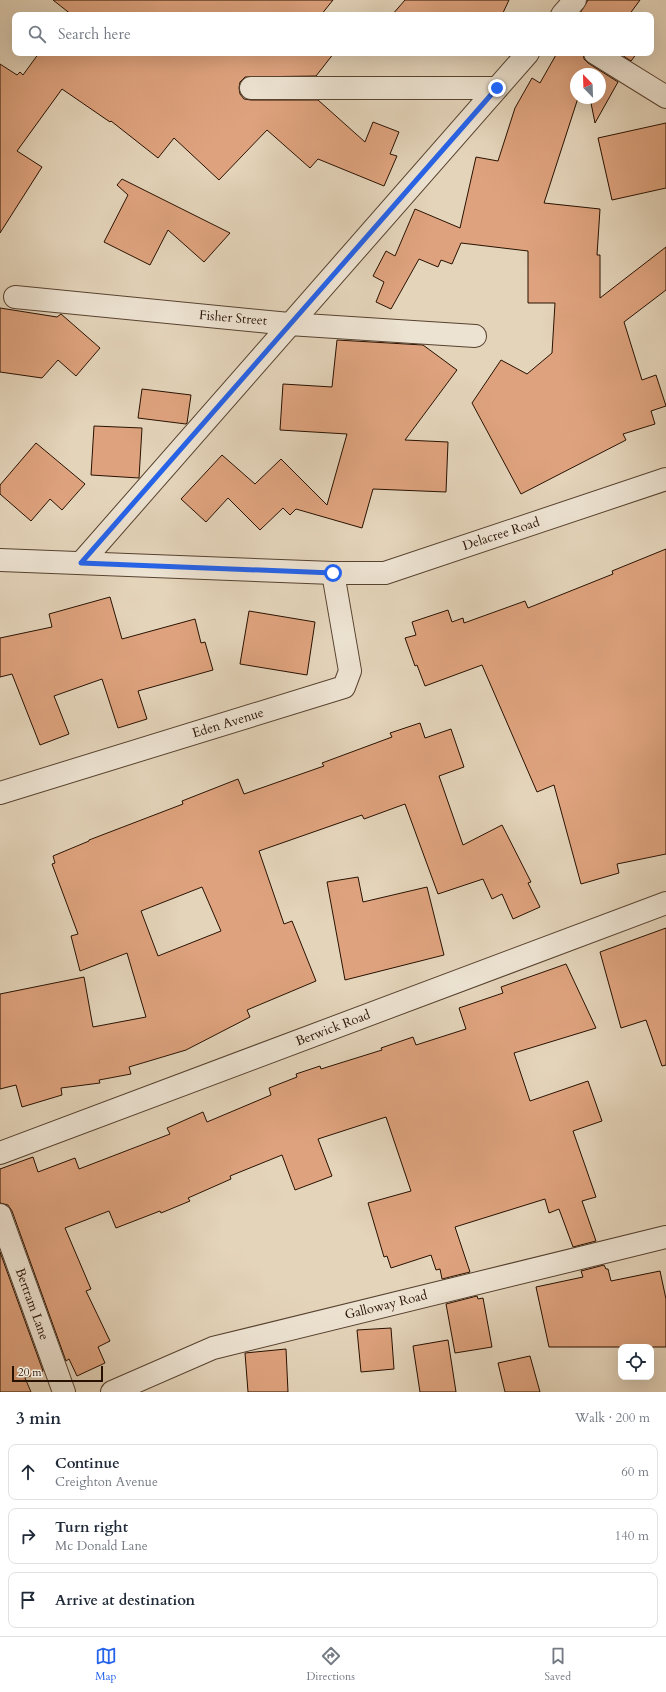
<!DOCTYPE html>
<meta charset="utf-8">
<style>
:root{--surface:#fff;--page:#f2f2f3;--text:#1f2937;--muted:#747a83;--line:#e0e1e3;--accent:#2563eb}
body{margin:0;font-family:Cardo,serif;background:var(--page);color:var(--text)}
.controls{position:absolute;right:12px;bottom:12px;display:grid;overflow:hidden;border-radius:8px;box-shadow:0 4px 16px #0002}
.controls button{width:36px;height:36px;display:grid;place-items:center;padding:0;border:0;border-bottom:1px solid var(--line);background:var(--surface);color:var(--text);font:20px sans-serif}
.compass{position:absolute;left:570px;top:68px;width:36px;height:36px;border-radius:50%;background:var(--surface);box-shadow:0 4px 16px #0002;rotate:337deg}
.scale{position:absolute;left:12px;bottom:10px;width:91px;box-sizing:border-box;padding-left:4px;border:2px solid #281101;border-top:0;font-size:11px;line-height:14px;white-space:nowrap;color:#281101;-webkit-text-stroke:3px #ede3d2;paint-order:stroke}
.stop{position:absolute;width:12px;height:12px;margin:-9px;border:3px solid #2563eb;border-radius:50%;background:#fff}
.stop.end{background:#2563eb;border-color:#fff;box-shadow:0 1px 4px #0008}
.list{margin:0;padding:0;list-style:none}
h2{display:flex;justify-content:space-between;align-items:center;height:52px;margin:0;padding:0 16px;font-size:17px}
h2 small{font-size:13px;font-weight:400;color:var(--muted)}
.list li{display:grid;grid-template-columns:26px 1fr auto;gap:12px;align-items:center;box-sizing:border-box;height:56px;margin:0 8px 8px;padding:0 8px;border:1px solid var(--line);border-radius:8px}
.list b{display:block;font-size:15px;white-space:nowrap}
.list p{margin:0;font-size:13px;white-space:nowrap;color:var(--muted)}
.list em{font-size:13px;font-style:normal;color:var(--muted)}
.icon{flex:none;width:22px;height:22px;fill:none;stroke:currentColor;stroke-width:2;stroke-linecap:round;stroke-linejoin:round}
.map{position:relative;flex:none;width:666px;height:1392px;overflow:hidden}
.search{position:absolute;background:var(--surface);box-shadow:0 4px 16px #0002;left:12px;right:12px;top:12px;height:44px;display:flex;align-items:center;gap:10px;box-sizing:border-box;padding:0 14px;border-radius:8px;color:var(--muted);font-size:15px}
.sheet{height:244px;background:var(--surface)}
nav{display:flex;justify-content:space-around;align-items:center;box-sizing:border-box;height:56px;border-top:1px solid var(--line);background:var(--surface);font-size:11px;color:var(--muted)}
nav a{display:grid;justify-items:center;gap:2px}
nav .on{color:var(--accent)}
.map>svg:first-child{display:block}
</style>
<div class="map">
<svg width="666" height="1392" viewBox="0 0 666 1392">
<rect width="100%" height="100%" fill="#e4d4ba"/>
<filter id="stains"><feTurbulence type="fractalNoise" baseFrequency=".005" numOctaves="4"/><feColorMatrix values="0 0 0 0 .2 0 0 0 0 .09 0 0 0 0 .02 0 0 0 .5 -.17"/></filter>
<radialGradient id="worn" r=".72"><stop offset=".6" stop-color="#630" stop-opacity="0"/><stop offset="1" stop-color="#630" stop-opacity=".3"/></radialGradient>
<g fill="#dea37e" stroke="#281101" fill-rule="evenodd">
<polygon points="53,0 333,0 321,15 72,15"/>
<polygon points="405,0 509,0 502,15 392,15"/>
<polygon points="588,0 640,0 629,15 579,15"/>
<polygon points="39,53 334,53 316,76 245,77 240,82 239,88 240,94 244,99 251,100 318,100 365,142 373,122 399,132 390,154 397,156 384,186 318,159 310,168 267,130 219,180 174,138 158,158 111,121 110,122 62,89 17,151 42,167 0,233 0,64 17,75 20,72 23,75"/>
<polygon points="557,53 583,53 584,59 588,63 618,82 595,123 590,98 600,98 600,74 576,74 576,98 578,98 544,203 600,209 597,255 600,255 600,298 666,247 666,290 624,322 642,380 656,375 666,406 651,411 655,424 623,434 626,440 521,494 472,403 501,360 527,374 552,353 555,303 528,303 528,251 461,243 452,264 441,260 438,267 419,259 391,309 376,302 384,282 373,276 386,251 395,256 415,209 460,228 476,157 498,161 515,108 532,78 540,83"/>
<polygon points="619,53 637,53 631,61"/>
<polygon points="666,123 666,188 612,200 598,138"/>
<polygon points="122,179 230,233 204,262 168,230 150,265 104,242 128,195 117,185"/>
<polygon points="0,308 57,317 61,314 100,348 76,376 58,360 42,378 0,372"/>
<polygon points="337,340 423,345 457,370 405,440 448,442 446,492 373,489 362,528 296,509 290,515 283,508 260,530 228,498 206,522 181,499 222,455 255,484 281,459 327,505 347,434 280,430 283,384 332,387"/>
<polygon points="142,389 191,395 187,423 186,424 138,418"/>
<polygon points="94,426 142,428 139,478 91,475"/>
<polygon points="36,443 85,484 62,510 50,499 31,521 0,494 0,485"/>
<polygon points="666,549 666,854 617,864 619,873 581,884 554,785 537,792 482,665 425,686 417,665 415,666 405,638 416,635 412,622 448,610 452,622 463,618 464,623 525,601 528,608 613,574 612,571"/>
<polygon points="110,597 122,639 195,619 201,643 205,642 213,670 138,691 147,719 118,728 102,679 54,696 69,734 40,745 12,674 0,677 0,638 52,627 49,614"/>
<polygon points="249,611 315,622 307,675 240,664"/>
<path d="M420 723 425 738 451 729 464 767 439 776 463 845 502 825 531 882 528 883 540 907 513 919 502 894 492 899 483 879 438 894 405 804 364 819 362 815 259 851 284 924 292 921 316 981 247 1010 250 1017 186 1050 129 1067 131 1074 99 1080 100 1083 61 1088 62 1095 22 1107 16 1085 0 1089V994L84 977 93 1027 146 1017 127 953 80 971 71 936 78 934 52 864 55 863 53 856 89 841V840L183 804 182 801 238 779 244 794 324 766 322 763 392 737 390 733ZM202 887 221 931 158 956 141 911Z"/>
<polygon points="358,877 363,902 427,887 444,955 345,980 327,882"/>
<polygon points="666,928 666,1065 662,1066 646,1020 621,1028 600,952"/>
<polygon points="566,964 596,1028 514,1053 530,1101 588,1081 602,1121 573,1131 596,1197 582,1201 596,1241 573,1247 559,1209 549,1213 545,1199 455,1227 470,1272 442,1279 440,1269 436,1270 431,1255 391,1268 387,1256 384,1257 368,1203 411,1191 386,1117 318,1139 332,1176 295,1190 282,1155 230,1176 231,1179 188,1198 190,1201 161,1213 160,1211 116,1228 109,1211 65,1228 91,1289 86,1291 110,1341 98,1347 105,1363 77,1376 69,1359 66,1361 12,1211 8,1205 0,1203 0,1169 33,1157 38,1172 75,1158 79,1169 170,1134 167,1128 203,1112 207,1122 271,1095 269,1088 297,1077 296,1074 320,1066 321,1069 382,1050 381,1048 413,1037 416,1045 466,1029 459,1008 503,993 501,987"/>
<polygon points="0,1252 43,1371 25,1378 31,1392 0,1392"/>
<polygon points="604,1265 606,1269 608,1269 611,1281 660,1271 666,1299 666,1347 549,1347 536,1287 583,1277 581,1271"/>
<polygon points="477,1296 478,1299 483,1298 492,1347 455,1353 446,1304"/>
<polygon points="391,1328 394,1369 361,1372 357,1330"/>
<polygon points="448,1340 456,1392 420,1392 413,1346"/>
<polygon points="286,1349 288,1392 248,1392 245,1353"/>
<polygon points="530,1356 540,1392 505,1392 498,1363"/>
</g>
<g fill="none" stroke-linecap="round" stroke-linejoin="round">
<g stroke="#57422f" stroke-width="24">
<g id="minor">
<polyline points="562,15 575,0"/>
<polyline points="595,53 666,97"/>
<polyline points="251,88 497,88"/>
<polyline points="15,297 289,324 475,336"/>
<polyline points="0,560 333,573 385,573 666,479"/>
<polyline points="81,563 528,53"/>
<polyline points="0,793 344,687 350,671 333,573"/>
<polyline points="0,1153 666,903"/>
<polyline points="0,1215 64,1392"/>
<polyline points="112,1392 213,1348 666,1237"/>
</g>
</g>
<use href="#minor" stroke="#ede3d2" stroke-width="22"/>
</g>
<g fill="none" stroke-linecap="round" stroke-linejoin="round">
<polyline stroke="#2563eb" stroke-width="5" points="333,573 81,563 497,88"/>
</g>
<g text-anchor="middle" dominant-baseline="central" stroke-width="3" stroke-linejoin="round" paint-order="stroke">
<g font-size="13" fill="#281101" stroke="#ede3d2">
<text transform="translate(233 318) rotate(5)">Fisher Street</text>
<text transform="translate(501 534) rotate(-18)">Delacree Road</text>
<text transform="translate(228 723) rotate(-17)">Eden Avenue</text>
<text transform="translate(333 1028) rotate(-21)">Berwick Road</text>
<text transform="translate(32 1304) rotate(70)">Bertram Lane</text>
<text transform="translate(386 1305) rotate(-14)">Galloway Road</text>
</g>
</g>
<rect width="100%" height="100%" filter="url(#stains)"/>
<rect width="100%" height="100%" fill="url(#worn)"/>
</svg>
<div class="controls">
<button><svg class="icon" aria-label="locate" viewBox="0 0 24 24"><circle cx="12" cy="12" r="6"/><path d="M12 2v4M12 18v4M2 12h4M18 12h4"/></svg></button>
</div>
<svg class="compass" viewBox="-18 -18 36 36"><path d="M0-13l5 13h-10z" fill="#e53935"/><path d="M0 13l5-13h-10z" fill="#747a83"/></svg>
<div class="scale">20 m</div>
<div class="stop" style="left:333px;top:573px"></div>
<div class="stop end" style="left:497px;top:88px"></div>
<div class="search"><svg class="icon" aria-label="search" viewBox="0 0 24 24"><circle cx="10" cy="10" r="6"/><path d="M15 15l6 6"/></svg>Search here</div>
</div>
<section class="sheet">
<h2>3 min<small>Walk · 200 m</small></h2>
<ul class="list">
<li><svg class="icon" aria-label="ahead" viewBox="0 0 24 24"><path d="M12 20V5M6 11l6-6 6 6"/></svg><div><b>Continue</b><p>Creighton Avenue</p></div><em>60 m</em></li>
<li><svg class="icon" aria-label="right" viewBox="0 0 24 24"><path d="M7 20v-9h11M14 6l5 5-5 5"/></svg><div><b>Turn right</b><p>Mc Donald Lane</p></div><em>140 m</em></li>
<li><svg class="icon" aria-label="arrive" viewBox="0 0 24 24"><path d="M6 21V4h12l-3 4 3 4H6"/></svg><div><b>Arrive at destination</b></div></li>
</ul>
</section>
<nav>
<a class="on"><svg class="icon" aria-label="map" viewBox="0 0 24 24"><path d="M3 6l6-2 6 2 6-2v14l-6 2-6-2-6 2zM9 4v14M15 6v14"/></svg>Map</a>
<a><svg class="icon" aria-label="directions" viewBox="0 0 24 24"><path d="M12 3l9 9-9 9-9-9zM9 14v-3h6M13 9l2 2-2 2"/></svg>Directions</a>
<a><svg class="icon" aria-label="saved" viewBox="0 0 24 24"><path d="M7 4h10v16l-5-4-5 4z"/></svg>Saved</a>
</nav>
